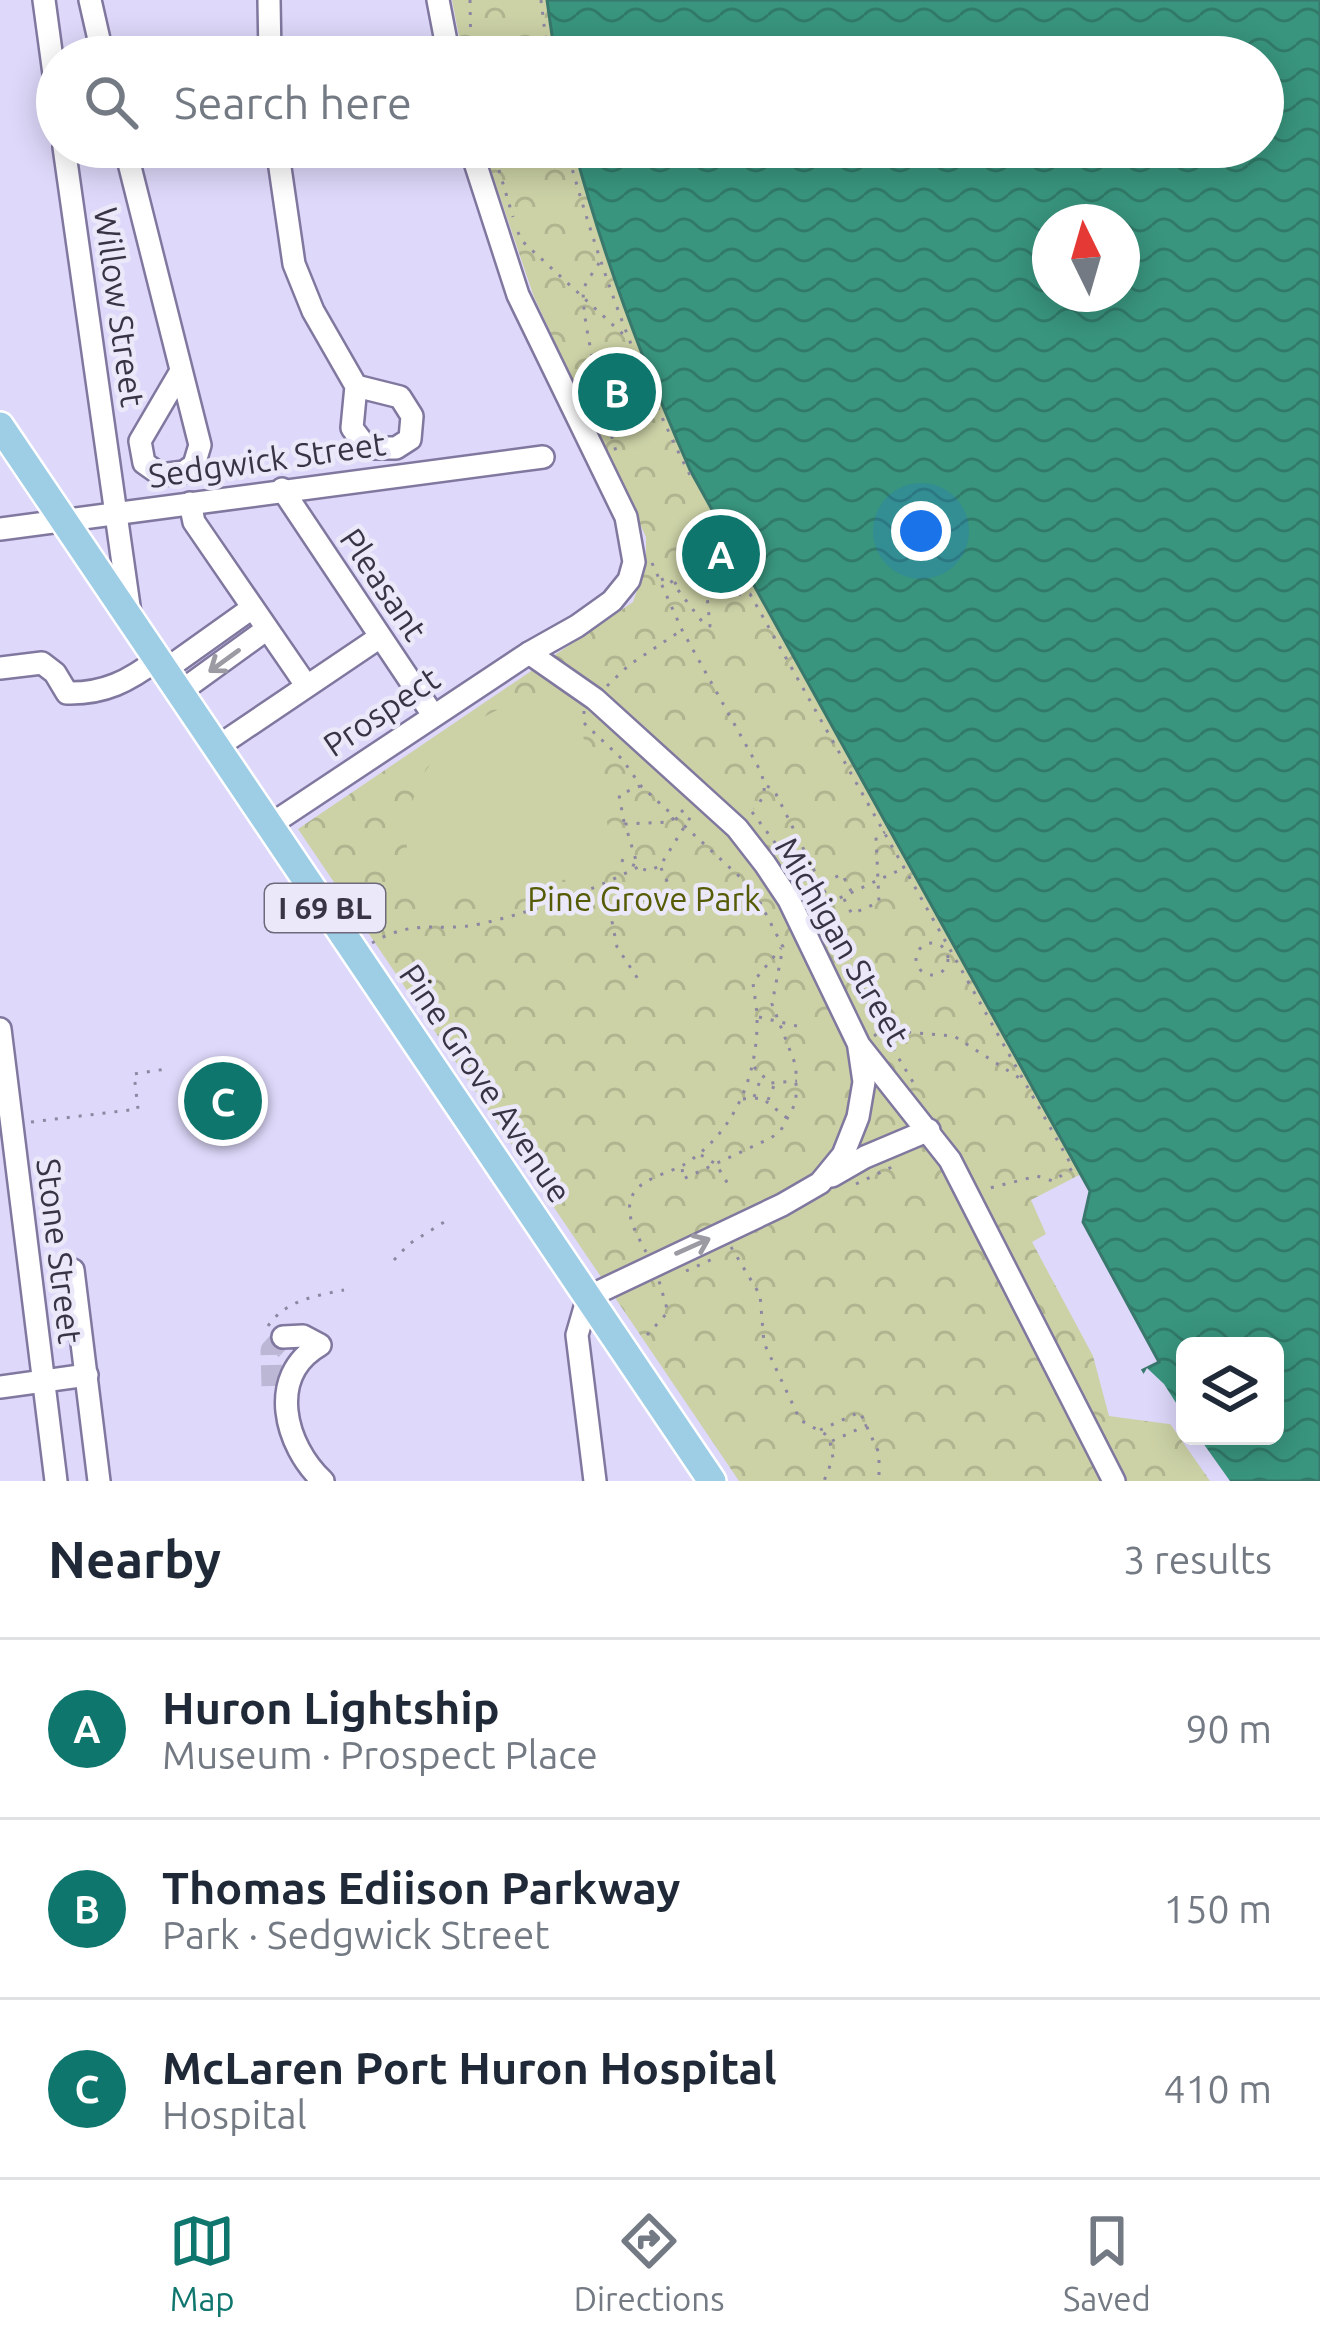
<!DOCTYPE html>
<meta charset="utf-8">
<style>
:root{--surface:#fff;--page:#f2f2f3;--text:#1f2937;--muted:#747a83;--line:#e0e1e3;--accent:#0f766e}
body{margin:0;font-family:Ubuntu,sans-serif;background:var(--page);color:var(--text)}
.controls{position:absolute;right:36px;bottom:36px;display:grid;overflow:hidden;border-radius:18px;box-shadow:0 6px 30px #0003}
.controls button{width:108px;height:108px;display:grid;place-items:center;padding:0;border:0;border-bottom:3px solid var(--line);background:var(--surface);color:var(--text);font:60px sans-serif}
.compass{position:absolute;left:1032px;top:204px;width:108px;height:108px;border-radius:50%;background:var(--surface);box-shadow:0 6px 30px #0003;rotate:355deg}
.you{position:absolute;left:921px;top:531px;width:42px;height:42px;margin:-30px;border:9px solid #fff;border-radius:50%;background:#1a73e8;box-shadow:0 0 0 18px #1a73e833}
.badge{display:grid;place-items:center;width:78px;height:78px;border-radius:50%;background:var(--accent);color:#fff;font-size:39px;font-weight:700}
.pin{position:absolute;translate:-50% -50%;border:6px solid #fff;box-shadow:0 3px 12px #0006}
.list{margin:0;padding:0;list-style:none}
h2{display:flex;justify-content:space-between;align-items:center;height:156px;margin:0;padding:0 48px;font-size:51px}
h2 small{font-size:39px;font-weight:400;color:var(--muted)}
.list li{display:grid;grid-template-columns:78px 1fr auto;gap:36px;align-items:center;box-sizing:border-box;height:180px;padding:0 48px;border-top:3px solid var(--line)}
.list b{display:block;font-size:45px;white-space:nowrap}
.list p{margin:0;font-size:39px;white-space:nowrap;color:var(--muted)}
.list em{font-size:39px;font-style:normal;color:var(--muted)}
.icon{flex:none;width:66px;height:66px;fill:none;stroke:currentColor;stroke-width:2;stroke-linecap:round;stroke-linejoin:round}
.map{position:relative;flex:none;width:1320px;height:1481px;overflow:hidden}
.search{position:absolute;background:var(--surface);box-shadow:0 6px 30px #0003;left:36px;right:36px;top:36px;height:132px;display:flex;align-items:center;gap:30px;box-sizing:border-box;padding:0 42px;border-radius:66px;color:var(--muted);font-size:45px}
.sheet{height:696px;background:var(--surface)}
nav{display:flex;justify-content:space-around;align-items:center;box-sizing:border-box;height:168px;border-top:3px solid var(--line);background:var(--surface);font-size:33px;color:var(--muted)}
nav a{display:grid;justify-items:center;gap:6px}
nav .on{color:var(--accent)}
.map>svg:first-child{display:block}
</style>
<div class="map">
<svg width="1320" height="1481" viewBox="0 0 1320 1481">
<defs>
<pattern id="park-crowns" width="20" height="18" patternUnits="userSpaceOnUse" patternTransform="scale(3)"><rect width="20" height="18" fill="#ccd2a6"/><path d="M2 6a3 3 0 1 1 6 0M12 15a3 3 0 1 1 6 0" fill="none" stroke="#b0b590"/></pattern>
<pattern id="water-waves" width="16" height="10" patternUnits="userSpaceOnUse" patternTransform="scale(3)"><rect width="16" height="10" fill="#39957e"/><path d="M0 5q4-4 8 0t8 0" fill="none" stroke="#317a69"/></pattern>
</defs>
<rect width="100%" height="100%" fill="#ded8fa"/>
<g fill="url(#park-crowns)">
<polygon points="452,0 547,0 555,57 463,57"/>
<path d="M483 147H574C605 265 645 367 694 478L1081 1174 1031 1200 1046 1234 1032 1242 1093 1356 1109 1416 1176 1425 1214 1481H739L298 829 633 602 646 565V537L534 297Z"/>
</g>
<path fill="#ccd2a6" d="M558 689 573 700 614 848 598 875 414 901C385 779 446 717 558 689Z"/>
<path fill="url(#water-waves)" stroke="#39786d" stroke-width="3" fill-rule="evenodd" d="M547 0H1320V1481H1214L1143 1370 1159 1362 1083 1222 1090 1191 690 470C643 363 604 260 574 147H1263V57H555ZM1050 222H1122V294H1050ZM1185 1346H1275V1436H1185Z"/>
<polygon fill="#ded8fa" points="1147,1368 1164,1384 1185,1417 1185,1436 1198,1436 1230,1481 1210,1481 1166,1418 1143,1375"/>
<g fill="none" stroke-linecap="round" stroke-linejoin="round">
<polyline stroke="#bdb7d6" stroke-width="21" stroke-dasharray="21 10" stroke-linecap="butt" points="272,1386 271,1350 283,1337"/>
<g stroke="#80789f" stroke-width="26">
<g id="minor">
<polyline points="44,0 57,96"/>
<polyline points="90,0 103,57"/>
<polyline points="269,0 270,57"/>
<polyline points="438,0 449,57"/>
<polyline points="64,147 130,613"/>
<polyline points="125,147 200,445 194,465 184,472 161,475 144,463 140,441 181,371"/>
<polyline points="277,147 294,264 313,311 356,386 352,428 367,448 396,448 410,439 412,416 400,397 356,386"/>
<polyline points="282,489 433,715"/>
<polyline points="190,503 194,522 306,685"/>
<polyline points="0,529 543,457"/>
<polyline points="529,653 595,699 737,828 765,864 789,900 859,1045 950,1160 1114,1481"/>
<path d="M0 668 42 663 55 673 67 693C104 694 129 681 158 659"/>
<polyline points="165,670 252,608"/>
<polyline points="180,692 267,629"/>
<polyline points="217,747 380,637"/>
<polyline points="270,825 529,653 577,626 612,601 629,580 634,562 626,517 518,295 470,147"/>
<polyline points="0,1029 56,1481"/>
<polyline points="832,1176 865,1157 929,1130"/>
<polyline points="73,1270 99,1481"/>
<path d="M283 1337 303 1336 320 1345C266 1376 285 1446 323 1481"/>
<polyline points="0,1387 87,1375"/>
<polyline points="595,1481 577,1335 588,1297 782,1205 820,1183 843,1155 858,1117 864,1082 859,1048"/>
</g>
</g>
<g stroke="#fff" stroke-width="32">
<polyline id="major" points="0,426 712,1481"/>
</g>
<g stroke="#8d88a2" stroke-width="3" stroke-dasharray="3 9" stroke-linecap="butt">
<polyline points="470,0 471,57"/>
<polyline points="541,0 548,57"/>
<polyline points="492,147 513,217"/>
<path d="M566 147C598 262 637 373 692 479"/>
<polyline points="518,232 521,240 626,337"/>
<path d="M599 263C595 270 587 280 584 288 578 312 609 429 618 458"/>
<path d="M652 563 682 630 761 772C766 789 766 796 754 809"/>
<path d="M699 569C716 588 724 597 750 594L1073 1168 1053 1181 1037 1176 986 1189"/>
<polyline points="661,580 668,577 704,624 710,626 706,586 691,541"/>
<polyline points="674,584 716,561"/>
<polyline points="607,686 629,665 682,630"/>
<polyline points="584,711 584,723 622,759 641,786 753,889 783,947 772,1004 796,1066 796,1102 781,1130 771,1138 683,1179 682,1166"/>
<polyline points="767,786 774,790 850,942 850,964"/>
<polyline points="752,812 803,880 864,1001 913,1082"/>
<polyline points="624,822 619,795 640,786"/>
<polyline points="621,860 648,871 660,866 693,813"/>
<polyline points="661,868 680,910"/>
<polyline points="605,886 617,947 638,979"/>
<polyline points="803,893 842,874 851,891"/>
<polyline points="844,899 852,914 879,902 876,837 885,832"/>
<polyline points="818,908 902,869"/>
<path d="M372 943C417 917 437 933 480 924 535 911 588 893 638 867L625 824 669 822 686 808"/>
<circle cx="932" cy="959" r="16"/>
<polyline points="854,972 870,997 869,1004 862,1007"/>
<polyline points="759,1017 801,1027"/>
<polyline points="874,1036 883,1030 954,1036 1024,1081"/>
<polyline points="754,1067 770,1083 797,1081"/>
<polyline points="754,1097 761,1078"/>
<polyline points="743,1099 762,1098 787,1118"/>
<polyline points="768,1100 775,1083"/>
<polyline points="31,1122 138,1109 134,1074 166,1069"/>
<polyline points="701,1155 716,1164 728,1184"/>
<polyline points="856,1184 896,1165"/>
<polyline points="731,1247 760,1295 764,1343 800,1420 825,1434 830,1442 833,1458 824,1481"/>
<path d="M646 1252C637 1234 621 1211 635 1191 646 1177 670 1173 685 1164 734 1133 758 1076 757 1019 757 1007 754 994 753 982L781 948"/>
<polyline points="394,1260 409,1244 449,1219"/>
<polyline points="686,1271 715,1258"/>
<path d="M268 1326C286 1300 315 1296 344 1290"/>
<polyline points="647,1335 668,1312 659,1281"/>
<polyline points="820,1430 860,1412 879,1453 879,1481"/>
<polyline points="832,1441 867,1425"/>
</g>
<use href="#minor" stroke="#fff" stroke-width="21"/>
<use href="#major" stroke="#9ecde6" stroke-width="27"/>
</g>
<defs><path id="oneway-shaft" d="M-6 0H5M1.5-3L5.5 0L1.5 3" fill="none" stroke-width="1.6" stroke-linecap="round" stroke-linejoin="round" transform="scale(3)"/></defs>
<g stroke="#9c9aa2">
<use href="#oneway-shaft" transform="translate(224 661) rotate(144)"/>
<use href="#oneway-shaft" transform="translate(693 1246) rotate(-24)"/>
</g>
<g text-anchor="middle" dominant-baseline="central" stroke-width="9" stroke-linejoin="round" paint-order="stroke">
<rect fill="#ebe8f9" stroke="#6e6a7b" stroke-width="3" x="265" y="884" width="120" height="48" rx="9"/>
<g font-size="30" font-weight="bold" fill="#383445">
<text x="325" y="908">I 69 BL</text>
</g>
<g font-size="33" fill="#383445" stroke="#ebe8f9">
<text transform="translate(120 307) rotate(82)">Willow Street</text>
<text transform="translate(267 459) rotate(-8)">Sedgwick Street</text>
<text transform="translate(384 584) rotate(56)">Pleasant</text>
<text transform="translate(381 711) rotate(-34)">Prospect</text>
<text transform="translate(843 941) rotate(60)">Michigan Street</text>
<text transform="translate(486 1083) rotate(56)">Pine Grove Avenue</text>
<text transform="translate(60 1251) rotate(83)">Stone Street</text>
</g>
<g font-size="33" fill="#565c05" stroke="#ebe8f9">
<text x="644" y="898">Pine Grove Park</text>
</g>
</g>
</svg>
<div class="controls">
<button><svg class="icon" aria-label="layers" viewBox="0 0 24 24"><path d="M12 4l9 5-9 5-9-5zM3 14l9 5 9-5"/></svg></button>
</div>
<svg class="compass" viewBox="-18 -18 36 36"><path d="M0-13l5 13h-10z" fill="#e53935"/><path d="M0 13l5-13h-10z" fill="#747a83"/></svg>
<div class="you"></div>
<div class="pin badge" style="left:721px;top:554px">A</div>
<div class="pin badge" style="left:617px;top:392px">B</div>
<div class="pin badge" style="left:223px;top:1101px">C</div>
<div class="search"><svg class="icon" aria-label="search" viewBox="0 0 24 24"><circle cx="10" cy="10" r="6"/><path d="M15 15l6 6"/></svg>Search here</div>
</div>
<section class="sheet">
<h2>Nearby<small>3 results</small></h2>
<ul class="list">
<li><span class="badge">A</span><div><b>Huron Lightship</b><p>Museum · Prospect Place</p></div><em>90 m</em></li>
<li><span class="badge">B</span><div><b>Thomas Ediison Parkway</b><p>Park · Sedgwick Street</p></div><em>150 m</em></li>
<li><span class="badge">C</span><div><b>McLaren Port Huron Hospital</b><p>Hospital</p></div><em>410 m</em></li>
</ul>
</section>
<nav>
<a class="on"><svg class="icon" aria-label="map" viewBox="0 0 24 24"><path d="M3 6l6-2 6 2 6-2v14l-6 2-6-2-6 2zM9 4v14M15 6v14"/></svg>Map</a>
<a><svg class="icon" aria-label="directions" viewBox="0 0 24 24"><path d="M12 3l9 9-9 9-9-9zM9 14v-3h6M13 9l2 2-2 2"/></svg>Directions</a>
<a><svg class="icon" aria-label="saved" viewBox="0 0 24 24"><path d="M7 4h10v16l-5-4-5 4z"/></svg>Saved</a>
</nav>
